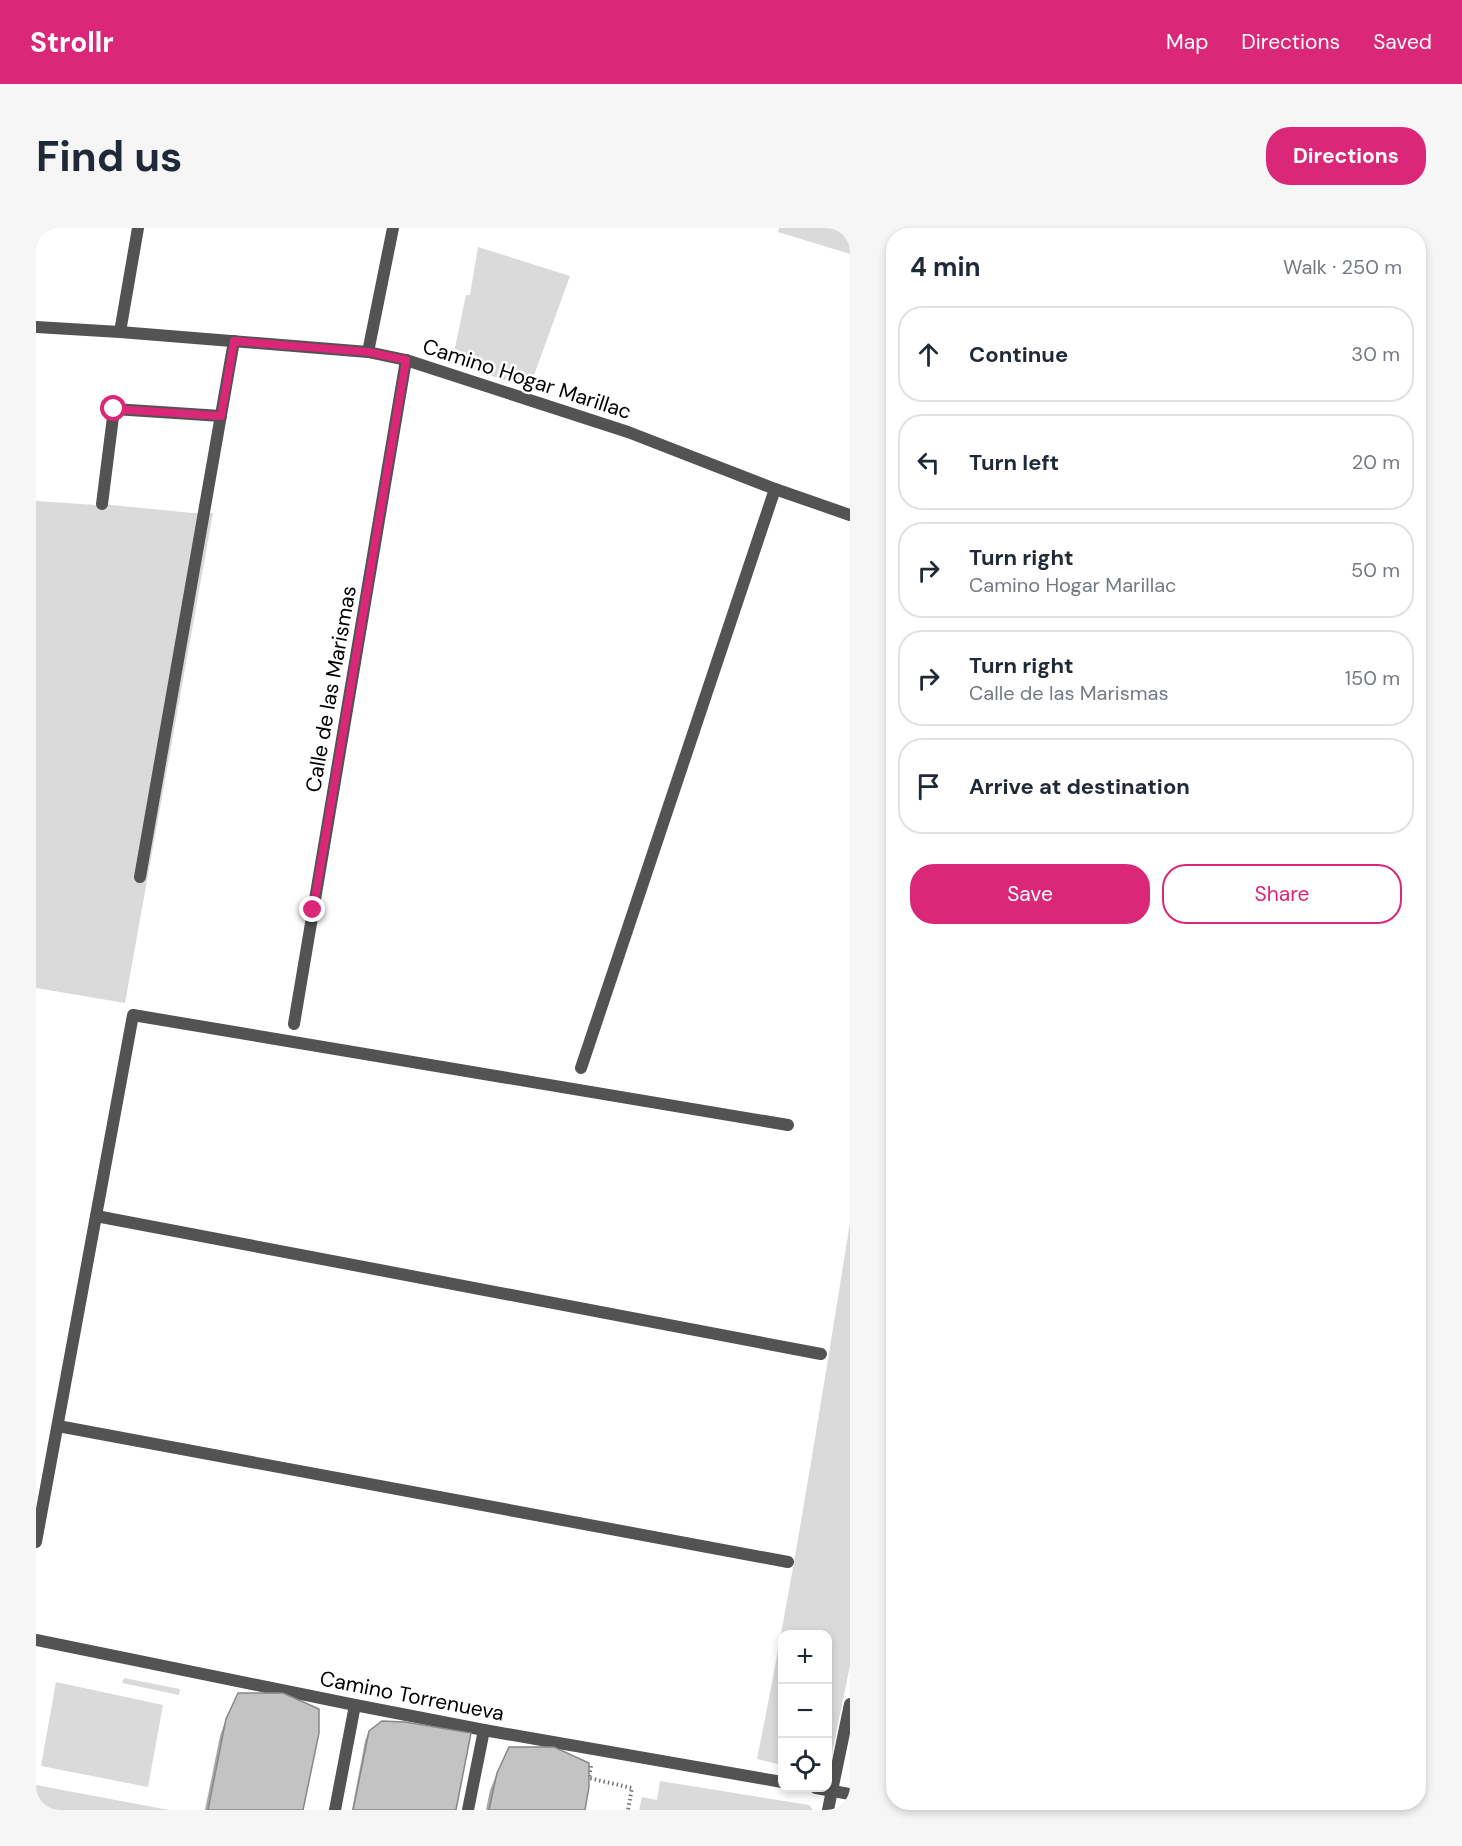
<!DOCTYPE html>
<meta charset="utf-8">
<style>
:root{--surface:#fff;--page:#f6f6f7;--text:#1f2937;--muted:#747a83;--line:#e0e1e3;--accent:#db2777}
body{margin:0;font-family:"DM Sans",sans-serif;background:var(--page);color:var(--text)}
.controls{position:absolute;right:18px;bottom:18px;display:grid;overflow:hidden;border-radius:12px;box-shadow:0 3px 9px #0003}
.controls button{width:54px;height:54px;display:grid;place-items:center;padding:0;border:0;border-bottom:2px solid var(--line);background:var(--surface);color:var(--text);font:30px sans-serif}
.stop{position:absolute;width:18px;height:18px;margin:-14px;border:4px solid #db2777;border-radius:50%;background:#fff}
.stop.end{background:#db2777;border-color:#fff;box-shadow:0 2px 6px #0008}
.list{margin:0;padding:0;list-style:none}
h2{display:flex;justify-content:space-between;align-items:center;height:78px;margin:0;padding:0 24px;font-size:26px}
h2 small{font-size:20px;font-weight:400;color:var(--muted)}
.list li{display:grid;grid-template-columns:39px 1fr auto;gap:18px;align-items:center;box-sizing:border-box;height:96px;margin:0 12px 12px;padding:0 12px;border:2px solid var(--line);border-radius:24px}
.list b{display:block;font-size:22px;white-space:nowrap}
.list p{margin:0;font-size:20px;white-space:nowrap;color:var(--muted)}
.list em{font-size:20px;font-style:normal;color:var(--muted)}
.actions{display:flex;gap:12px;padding:18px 24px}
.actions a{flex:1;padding:14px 0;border:2px solid var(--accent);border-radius:24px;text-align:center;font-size:21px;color:var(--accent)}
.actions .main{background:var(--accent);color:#fff}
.icon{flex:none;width:33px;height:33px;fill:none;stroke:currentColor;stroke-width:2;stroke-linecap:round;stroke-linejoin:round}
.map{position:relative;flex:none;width:814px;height:1582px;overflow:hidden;border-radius:24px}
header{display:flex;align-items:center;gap:36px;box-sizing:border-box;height:84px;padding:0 30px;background:var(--accent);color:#fff}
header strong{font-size:28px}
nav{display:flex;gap:33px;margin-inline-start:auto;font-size:21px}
.intro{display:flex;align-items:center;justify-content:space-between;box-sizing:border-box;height:144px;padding:0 36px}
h1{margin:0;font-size:42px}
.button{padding:15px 27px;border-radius:24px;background:var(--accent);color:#fff;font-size:21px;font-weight:700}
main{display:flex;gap:36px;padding:0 36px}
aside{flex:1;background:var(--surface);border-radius:24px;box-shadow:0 3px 9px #0003}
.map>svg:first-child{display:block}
</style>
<header>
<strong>Strollr</strong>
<nav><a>Map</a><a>Directions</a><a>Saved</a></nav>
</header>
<div class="intro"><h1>Find us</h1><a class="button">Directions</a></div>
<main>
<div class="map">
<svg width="814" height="1582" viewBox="0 0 814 1582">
<rect width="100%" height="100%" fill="#fff"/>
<g fill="#dadada">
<polygon points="743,0 814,0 814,26 742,4"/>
<polygon points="442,19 534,48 493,161 416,134 430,67 434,67"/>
<polygon points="0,273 60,277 66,276 156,285 177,285 89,775 0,760"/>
<path d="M814 995V1438L796 1525 792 1533V1406H746V1537L721 1531C757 1353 785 1174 814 995Z"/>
<polygon points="88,1450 144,1461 143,1467 86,1455"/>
<polygon points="20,1454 127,1477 112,1559 5,1538"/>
<polygon points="624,1553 773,1577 777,1582 603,1582 606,1569 621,1572"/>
<polygon points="0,1557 133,1582 0,1582"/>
</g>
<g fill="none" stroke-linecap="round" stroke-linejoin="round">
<polyline stroke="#757575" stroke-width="4" stroke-dasharray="1.5 3" stroke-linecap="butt" points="555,1538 553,1550 596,1560 592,1582"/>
<g stroke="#535353" stroke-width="12">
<polyline points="0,99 84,104 332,124 370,132 592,204 739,261 814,287"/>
<polyline points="84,104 102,0"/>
<polyline points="332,124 357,0"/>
<polyline points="66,276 78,181 185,188"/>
<polyline points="104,649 198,113"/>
<polyline points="258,796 370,132"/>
<polyline points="545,840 739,261"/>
<polyline points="60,988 785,1126"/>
<polyline points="22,1198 752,1334"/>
<polyline points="0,1314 97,787 752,897"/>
<polyline points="299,1582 319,1477"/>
<polyline points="432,1582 448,1502"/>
<polyline points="792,1582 814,1476"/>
</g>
<g stroke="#535353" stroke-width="12">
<polyline points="0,1412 319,1477 448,1502 746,1554"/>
<polyline points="780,1560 814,1566"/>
</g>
</g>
<g fill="#a8a8a8">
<polygon points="190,1491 267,1582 169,1582 184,1508"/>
<polygon points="333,1503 420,1582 316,1582 329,1513"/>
<polygon points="461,1545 549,1582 450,1582 454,1562"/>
</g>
<g fill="#c3c3c3" stroke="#888" stroke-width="1.5">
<polygon points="202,1465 247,1465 283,1481 283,1505 267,1582 172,1582 190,1491"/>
<polygon points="346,1493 369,1494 435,1505 420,1582 317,1582 333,1503"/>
<polygon points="473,1519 518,1519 553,1535 553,1559 549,1582 453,1582 461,1545"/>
</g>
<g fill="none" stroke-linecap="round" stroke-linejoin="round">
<polyline stroke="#db2777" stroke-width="8" points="78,181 185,188 198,113 332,124 370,132 277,682"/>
</g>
<g text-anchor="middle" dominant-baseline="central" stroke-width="5" stroke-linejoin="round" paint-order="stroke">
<g font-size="21" fill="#000" stroke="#fff">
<text transform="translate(491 151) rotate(18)">Camino Hogar Marillac</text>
<text transform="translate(295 461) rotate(-80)">Calle de las Marismas</text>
<text transform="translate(376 1468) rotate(11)">Camino Torrenueva</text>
</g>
</g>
</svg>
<div class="controls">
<button>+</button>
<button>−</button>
<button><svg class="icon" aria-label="locate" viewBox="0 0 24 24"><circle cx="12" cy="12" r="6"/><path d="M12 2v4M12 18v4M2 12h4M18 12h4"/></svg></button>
</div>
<div class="stop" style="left:78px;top:181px"></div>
<div class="stop end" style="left:277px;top:682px"></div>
</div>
<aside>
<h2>4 min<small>Walk · 250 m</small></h2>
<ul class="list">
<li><svg class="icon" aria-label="ahead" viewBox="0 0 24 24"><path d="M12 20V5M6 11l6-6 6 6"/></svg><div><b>Continue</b></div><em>30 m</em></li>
<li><svg class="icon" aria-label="left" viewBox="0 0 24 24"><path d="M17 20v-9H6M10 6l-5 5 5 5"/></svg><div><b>Turn left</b></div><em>20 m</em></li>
<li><svg class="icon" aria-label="right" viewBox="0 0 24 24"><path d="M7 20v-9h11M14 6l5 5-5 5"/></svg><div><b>Turn right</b><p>Camino Hogar Marillac</p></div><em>50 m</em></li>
<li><svg class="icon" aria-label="right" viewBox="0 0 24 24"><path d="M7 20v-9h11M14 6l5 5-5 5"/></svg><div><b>Turn right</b><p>Calle de las Marismas</p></div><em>150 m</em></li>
<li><svg class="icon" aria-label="arrive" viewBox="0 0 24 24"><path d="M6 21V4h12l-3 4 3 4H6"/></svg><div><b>Arrive at destination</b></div></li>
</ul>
<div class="actions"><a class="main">Save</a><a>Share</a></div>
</aside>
</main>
